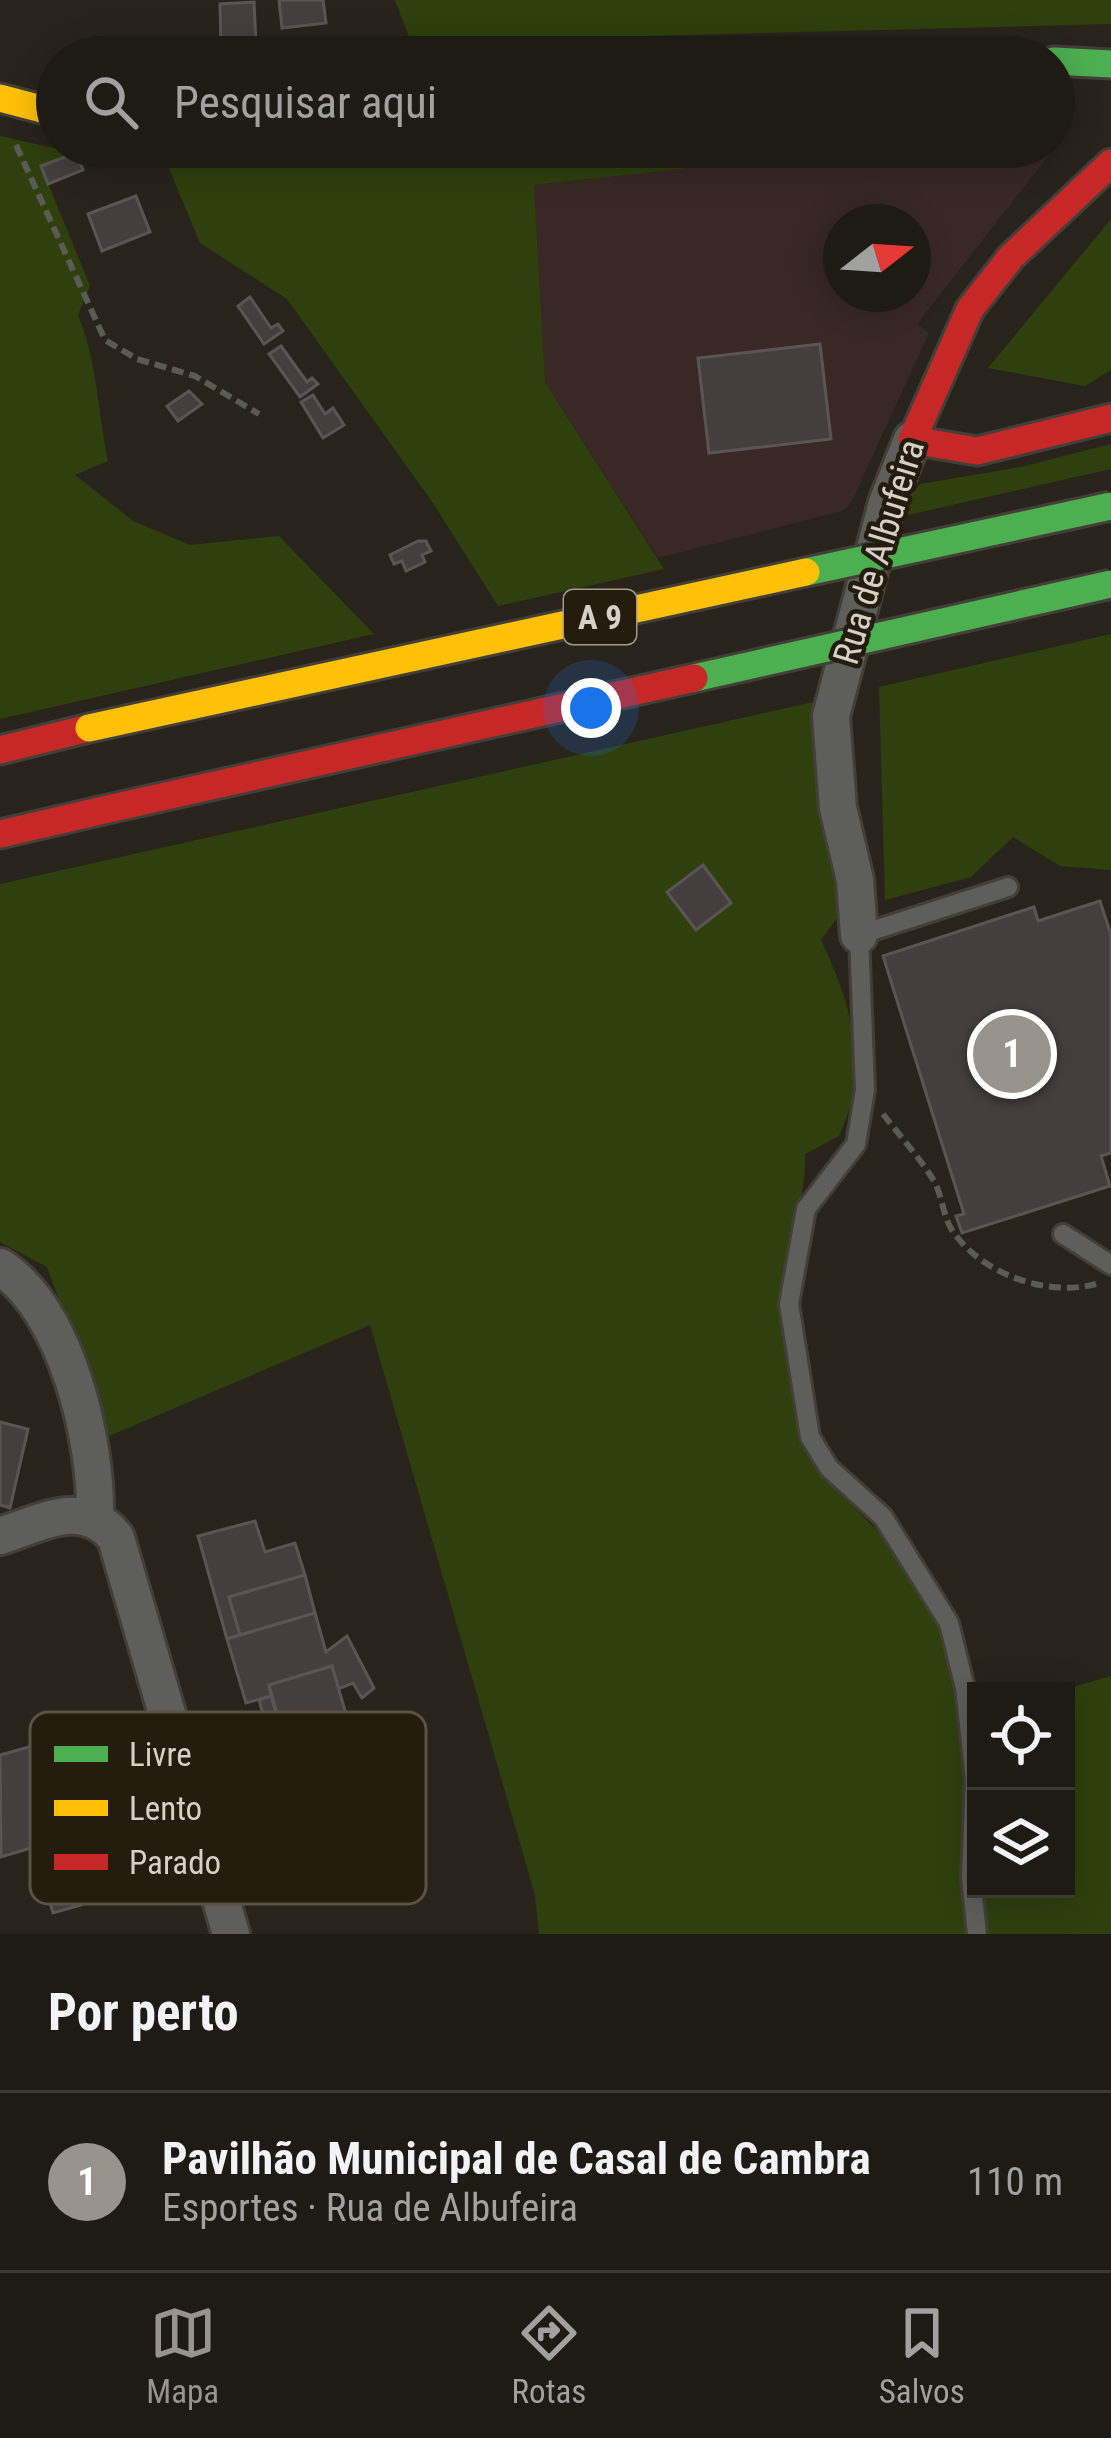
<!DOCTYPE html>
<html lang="pt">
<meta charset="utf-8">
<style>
:root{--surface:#1e1b15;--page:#2b2822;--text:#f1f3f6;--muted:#a1a1a0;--line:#3c3934;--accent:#99948b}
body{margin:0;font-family:"Roboto Condensed",sans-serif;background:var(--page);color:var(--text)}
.controls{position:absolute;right:36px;bottom:36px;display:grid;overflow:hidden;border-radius:0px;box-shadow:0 6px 30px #0003}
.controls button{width:108px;height:108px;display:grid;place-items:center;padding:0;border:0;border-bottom:3px solid var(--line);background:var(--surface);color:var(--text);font:60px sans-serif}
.compass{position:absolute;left:823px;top:204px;width:108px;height:108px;border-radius:50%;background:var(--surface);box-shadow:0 6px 30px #0003;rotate:73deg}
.you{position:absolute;left:591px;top:708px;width:42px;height:42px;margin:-30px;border:9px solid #fff;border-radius:50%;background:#1a73e8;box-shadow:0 0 0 18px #1a73e833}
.badge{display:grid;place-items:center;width:78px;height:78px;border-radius:50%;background:var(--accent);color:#fff;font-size:39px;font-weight:700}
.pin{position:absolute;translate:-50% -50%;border:6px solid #fff;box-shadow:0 3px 12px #0006}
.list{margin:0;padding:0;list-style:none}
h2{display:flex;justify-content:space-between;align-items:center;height:156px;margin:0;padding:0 48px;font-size:51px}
h2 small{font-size:39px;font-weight:400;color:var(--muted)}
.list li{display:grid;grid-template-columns:78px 1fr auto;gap:36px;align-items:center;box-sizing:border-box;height:180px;padding:0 48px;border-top:3px solid var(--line)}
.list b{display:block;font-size:45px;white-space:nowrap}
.list p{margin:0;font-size:39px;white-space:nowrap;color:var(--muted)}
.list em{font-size:39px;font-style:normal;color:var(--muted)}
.icon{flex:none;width:66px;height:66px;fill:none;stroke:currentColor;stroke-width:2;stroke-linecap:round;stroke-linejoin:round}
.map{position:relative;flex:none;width:1111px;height:1934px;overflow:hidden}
.search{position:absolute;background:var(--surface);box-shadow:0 6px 30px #0003;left:36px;right:36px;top:36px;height:132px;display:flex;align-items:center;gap:30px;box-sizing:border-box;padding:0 42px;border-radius:66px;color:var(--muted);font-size:45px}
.sheet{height:336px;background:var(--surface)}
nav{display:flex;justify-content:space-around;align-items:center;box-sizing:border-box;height:168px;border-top:3px solid var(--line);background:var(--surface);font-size:33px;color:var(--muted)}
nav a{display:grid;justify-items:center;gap:6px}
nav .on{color:var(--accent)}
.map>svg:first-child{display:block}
</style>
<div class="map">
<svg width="1111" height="1934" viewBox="0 0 1111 1934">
<rect width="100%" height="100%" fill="#28241c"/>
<path fill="#392826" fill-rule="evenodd" d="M881 147 1052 151 917 324 929 333 851 503 842 511 658 558 545 382 534 185ZM841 222H913V294H841Z"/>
<g fill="#2f400e">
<polygon points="395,0 1111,0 1111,24 411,42"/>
<path d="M0 136 76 153 41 166 90 286 78 315C97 361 98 412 108 461L75 475 133 521 190 545 279 536 374 634 0 719Z"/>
<polygon points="185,147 881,147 534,185 545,382 664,569 498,606 433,503 287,299 200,243 163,154"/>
<polygon points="1111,219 1111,370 1085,386 988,368"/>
<polygon points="1111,444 1111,469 895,518 920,484 1021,467"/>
<polygon points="1111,634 1111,870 1060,866 1013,837 971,877 885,900 879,687"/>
<path d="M827 699 845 907 821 940C851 1003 871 1069 839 1136L805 1154C807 1195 789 1230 785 1270 782 1310 787 1398 801 1434 821 1486 872 1518 904 1562 970 1658 967 1777 976 1889H1066V1691H1059L1111 1676V1934H539L535 1895 370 1325 109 1436 47 1267 0 1242V884Z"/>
</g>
<g fill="#443f3e" stroke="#5a5554" stroke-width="3">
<polygon points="279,0 323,0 326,23 282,28"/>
<polygon points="254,2 256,43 221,45 220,4"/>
<polygon points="76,153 83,170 48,184 41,166"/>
<polygon points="136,196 150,232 102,251 88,214"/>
<polygon points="250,297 271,328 278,324 283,331 264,344 238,306"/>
<polygon points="820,344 831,439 709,453 698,358"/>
<polygon points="281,346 307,382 312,378 318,384 300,397 269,354"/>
<polygon points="189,391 202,404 178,421 167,406"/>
<polygon points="313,395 325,414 333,408 344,425 323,438 301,402"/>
<polygon points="418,541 426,541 431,551 422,555 425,562 406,571 402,561 394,564 390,555"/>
<polygon points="703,865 731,903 696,930 667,892"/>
<polygon points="1100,901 1111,935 1111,1153 1101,1156 1110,1186 962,1233 956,1216 964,1214 883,956 1034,907 1038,921"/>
<polygon points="0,1422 28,1429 10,1508 0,1505"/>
<polygon points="255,1521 265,1552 295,1543 305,1575 229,1597 240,1635 227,1639 198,1536"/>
<polygon points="305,1575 315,1613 240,1635 229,1597"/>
<polygon points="315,1613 326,1652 347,1636 374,1688 362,1698 353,1683 338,1689 332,1666 269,1685 271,1696 246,1703 227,1639"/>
<polygon points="332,1666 362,1769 298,1788 269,1685"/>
<polygon points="271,1696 294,1774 281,1778 259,1700"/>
<polygon points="114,1723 125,1762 80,1775 106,1867 73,1876 81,1905 53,1913 34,1847 1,1857 0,1755"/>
</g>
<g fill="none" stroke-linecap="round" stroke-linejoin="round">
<g stroke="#433f38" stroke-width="24">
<g id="lane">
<polyline points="1063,1234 1111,1265"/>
<polyline points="977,1934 971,1878 975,1780 965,1688 949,1623 883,1517 829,1468 810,1437 789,1304 806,1209 856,1144 865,1090 859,935 1008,887"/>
</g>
</g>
<g stroke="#433f38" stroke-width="42">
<g id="street">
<polyline points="859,935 855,880 838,808 831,716 887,503 912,440"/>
<path d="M0 1267C67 1310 97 1442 95 1518"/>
<path d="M0 1536C41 1523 84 1497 116 1538L231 1934"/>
</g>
</g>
<g stroke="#433f38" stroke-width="33">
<polyline id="fast" points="1054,61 1111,64"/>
</g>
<g stroke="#433f38" stroke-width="33">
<g id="slow">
<polyline points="971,57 974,57"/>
<polyline points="0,98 57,113"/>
</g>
</g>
<g stroke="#433f38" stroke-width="33">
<g id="jam">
<polyline points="1111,163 1011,257 970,309 912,440 977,451 1111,418"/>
<polyline points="0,750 89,728"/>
<polyline points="0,834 108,809"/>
</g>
</g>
<g stroke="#5b5b56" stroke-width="6" stroke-dasharray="12 6" stroke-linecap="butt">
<polyline points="16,145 105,340 137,359 195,376 259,414"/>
<path d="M883 1114C900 1136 920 1158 934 1181 943 1197 943 1219 954 1233 984 1275 1048 1297 1096 1284"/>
</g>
<use href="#lane" stroke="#5e5f5b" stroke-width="18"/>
<use href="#street" stroke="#5e5f5b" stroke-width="36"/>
<use href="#fast" stroke="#4caf50" stroke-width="27"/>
<use href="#slow" stroke="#ffc107" stroke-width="27"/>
<use href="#jam" stroke="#c62828" stroke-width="27"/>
<g stroke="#433f38" stroke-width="33" stroke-linecap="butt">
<g id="fast-bridge">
<polyline points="806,572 1111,506"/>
<polyline points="694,678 1111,584"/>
</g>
</g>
<g stroke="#433f38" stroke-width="33" stroke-linecap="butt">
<polyline id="slow-bridge" points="89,728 806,572"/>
</g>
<g stroke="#433f38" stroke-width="33" stroke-linecap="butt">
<polyline id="jam-bridge" points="108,809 694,678"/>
</g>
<use href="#fast-bridge" stroke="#4caf50" stroke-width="27"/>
<use href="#slow-bridge" stroke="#ffc107" stroke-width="27"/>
<use href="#jam-bridge" stroke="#c62828" stroke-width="27"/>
</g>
<g text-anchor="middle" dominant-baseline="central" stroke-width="9" stroke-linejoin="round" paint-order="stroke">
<rect fill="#241c0d" stroke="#a19b8f" stroke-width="3" x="564" y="590" width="72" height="54" rx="9"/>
<g font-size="33" font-weight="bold" fill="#d6d1c7">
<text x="600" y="617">A 9</text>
</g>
<g font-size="36" fill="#d6d1c7" stroke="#241c0d">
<text transform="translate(879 552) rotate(-73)">Rua de Albufeira</text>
</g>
</g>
<rect x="30" y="1712" width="396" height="192" rx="18" fill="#241c0d" stroke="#595245" stroke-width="3"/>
<rect x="54" y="1746" width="54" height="16" fill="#4caf50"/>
<rect x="54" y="1800" width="54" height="16" fill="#ffc107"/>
<rect x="54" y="1854" width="54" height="16" fill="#c62828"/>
<g font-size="33" fill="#d6d1c7">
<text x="129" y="1766">Livre</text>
<text x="129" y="1820">Lento</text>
<text x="129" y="1874">Parado</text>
</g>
</svg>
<div class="controls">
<button><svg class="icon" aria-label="locate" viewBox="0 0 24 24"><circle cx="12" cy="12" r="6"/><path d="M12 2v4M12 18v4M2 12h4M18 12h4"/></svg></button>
<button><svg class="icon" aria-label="layers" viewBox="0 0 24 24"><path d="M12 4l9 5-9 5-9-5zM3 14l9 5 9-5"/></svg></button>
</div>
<svg class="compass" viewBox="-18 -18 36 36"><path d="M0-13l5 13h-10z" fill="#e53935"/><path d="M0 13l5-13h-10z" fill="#a1a1a0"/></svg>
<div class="you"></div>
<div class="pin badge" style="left:1012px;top:1054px">1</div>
<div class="search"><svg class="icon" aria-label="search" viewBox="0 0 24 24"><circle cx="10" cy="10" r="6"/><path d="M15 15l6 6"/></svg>Pesquisar aqui</div>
</div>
<section class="sheet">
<h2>Por perto<small></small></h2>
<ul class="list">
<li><span class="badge">1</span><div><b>Pavilhão Municipal de Casal de Cambra</b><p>Esportes · Rua de Albufeira</p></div><em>110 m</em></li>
</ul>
</section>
<nav>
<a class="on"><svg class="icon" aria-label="map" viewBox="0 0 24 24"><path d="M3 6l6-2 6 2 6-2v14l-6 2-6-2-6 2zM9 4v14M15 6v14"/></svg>Mapa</a>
<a><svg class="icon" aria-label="directions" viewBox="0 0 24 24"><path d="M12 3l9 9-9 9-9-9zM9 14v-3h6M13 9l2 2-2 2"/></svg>Rotas</a>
<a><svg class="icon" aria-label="saved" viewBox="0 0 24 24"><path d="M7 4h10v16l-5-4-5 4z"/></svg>Salvos</a>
</nav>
